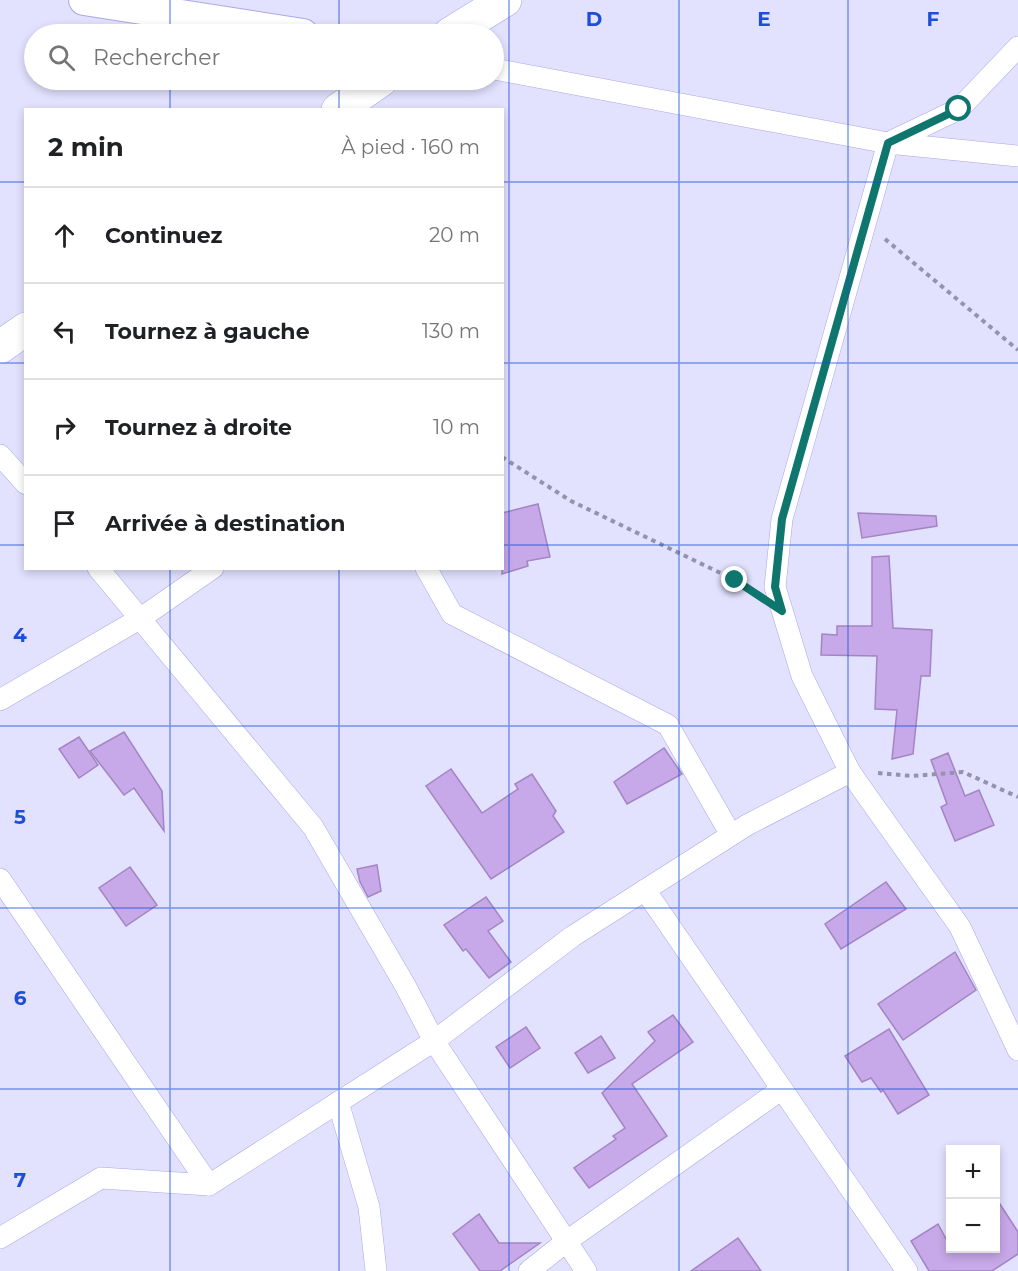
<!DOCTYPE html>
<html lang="fr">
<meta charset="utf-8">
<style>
:root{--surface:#fff;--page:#f2f2f2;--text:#202124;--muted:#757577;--line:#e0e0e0}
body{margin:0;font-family:Montserrat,sans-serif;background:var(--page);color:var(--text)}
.controls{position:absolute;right:18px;bottom:18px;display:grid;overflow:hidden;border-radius:0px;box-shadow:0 3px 9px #0003}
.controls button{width:54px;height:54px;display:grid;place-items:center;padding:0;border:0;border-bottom:2px solid var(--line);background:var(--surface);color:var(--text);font:30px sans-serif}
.stop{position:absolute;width:18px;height:18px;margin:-14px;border:4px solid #0f766e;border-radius:50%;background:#fff}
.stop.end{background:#0f766e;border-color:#fff;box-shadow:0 2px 6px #0008}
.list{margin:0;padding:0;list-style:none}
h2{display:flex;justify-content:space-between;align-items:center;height:78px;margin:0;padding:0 24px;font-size:26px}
h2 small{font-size:20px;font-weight:400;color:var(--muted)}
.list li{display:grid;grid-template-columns:39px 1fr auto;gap:18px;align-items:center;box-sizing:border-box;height:96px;padding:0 24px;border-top:2px solid var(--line)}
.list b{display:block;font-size:22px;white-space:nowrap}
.list em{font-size:20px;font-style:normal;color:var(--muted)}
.icon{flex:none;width:33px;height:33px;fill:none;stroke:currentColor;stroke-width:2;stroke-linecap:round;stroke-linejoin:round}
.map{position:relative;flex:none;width:1018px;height:1271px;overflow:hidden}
.search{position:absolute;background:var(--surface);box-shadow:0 3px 9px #0003;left:24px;top:24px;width:480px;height:66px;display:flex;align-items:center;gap:15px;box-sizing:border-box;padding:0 21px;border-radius:33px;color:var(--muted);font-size:22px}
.panel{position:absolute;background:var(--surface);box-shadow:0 3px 9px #0003;left:24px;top:108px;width:480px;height:462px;border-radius:0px}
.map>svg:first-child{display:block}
</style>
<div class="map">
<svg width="1018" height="1271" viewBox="0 0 1018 1271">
<rect width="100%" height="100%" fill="#e2e1fe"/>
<g fill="#c7a8e8" stroke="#a485c3" stroke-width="1.5">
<polygon points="538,504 550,557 527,561 528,566 502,574 502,513"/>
<polygon points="858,513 936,516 937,526 862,538"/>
<polygon points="889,556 893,628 932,630 930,676 921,676 913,754 892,759 897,710 875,709 877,656 821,655 822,634 837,635 837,626 872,626 872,557"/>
<polygon points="124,732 162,791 164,831 134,788 124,795 90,751"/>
<polygon points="79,737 98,765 79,778 59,749"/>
<polygon points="664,748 682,774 627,804 614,782"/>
<polygon points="948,753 965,796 979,790 994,825 955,841 941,807 947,804 931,760"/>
<polygon points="451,769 482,813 518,789 515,784 532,774 556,811 553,816 564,832 491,879 426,786"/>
<polygon points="377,865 381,891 368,897 360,882 357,869"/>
<polygon points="130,867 157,905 126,926 99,888"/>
<polygon points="886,882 906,909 841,949 825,924"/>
<polygon points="486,897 503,921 488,931 511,962 489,978 466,949 463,951 444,925"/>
<polygon points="955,952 976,990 903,1040 878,1004"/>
<polygon points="673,1015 693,1042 632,1084 667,1136 589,1188 574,1168 616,1139 613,1136 625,1128 602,1093 655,1041 648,1032"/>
<polygon points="526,1027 540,1048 510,1068 496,1047"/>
<polygon points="889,1029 929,1095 898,1114 883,1090 881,1092 871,1078 862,1082 845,1056"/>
<polygon points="601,1036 615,1058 588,1073 575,1053"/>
<polygon points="996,1198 1018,1232 1018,1254 992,1271 929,1271 911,1241 938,1224 951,1248 996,1248"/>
<polygon points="479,1214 499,1243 540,1243 500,1271 480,1271 453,1234"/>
<polygon points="738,1238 761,1271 691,1271"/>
</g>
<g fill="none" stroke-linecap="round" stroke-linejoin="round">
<g stroke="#aba7ea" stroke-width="22">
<g id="street">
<polyline points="1018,47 959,109 888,143 782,519 775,587 802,676 850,772 960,927 1018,1050"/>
<polyline points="494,69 888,143 1018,156"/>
<polyline points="0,455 26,484"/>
<polyline points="98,568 313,827 406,987 434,1041 586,1271"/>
<polyline points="426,568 452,614 668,725 731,835"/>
<polyline points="0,700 141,618 213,568"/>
<polyline points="0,879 209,1185"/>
<polyline points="645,890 907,1271"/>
<polyline points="338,1102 369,1207 376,1271"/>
<polyline points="0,1238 101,1178 209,1185 434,1041 573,936 747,825 850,772"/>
<polyline points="529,1271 567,1241 782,1089"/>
</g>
</g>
<g stroke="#aba7ea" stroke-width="32">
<polyline id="secondary" points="84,0 303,34"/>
</g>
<g stroke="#aba7ea" stroke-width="34">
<g id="primary">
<polyline points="450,34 505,0"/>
<polyline points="338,110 381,80"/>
<polyline points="0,347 26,329"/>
</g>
</g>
<g stroke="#9493ae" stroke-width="4" stroke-dasharray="4.5 4.5" stroke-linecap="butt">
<polyline points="885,239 1018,350"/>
<polyline points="502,457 571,501 735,580 752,592"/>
<polyline points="878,773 912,776 963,772 1018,797"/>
</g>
<use href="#street" stroke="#fff" stroke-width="21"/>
<use href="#secondary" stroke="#fff" stroke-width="30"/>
<use href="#primary" stroke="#fff" stroke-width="33"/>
</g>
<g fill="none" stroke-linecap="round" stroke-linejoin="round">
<polyline stroke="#0f766e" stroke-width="8" points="735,580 782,611 775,587 782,519 888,143 959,109"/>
</g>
<path fill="none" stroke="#1d4ed8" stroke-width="1.5" stroke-opacity="0.55" d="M170 0V34M339 0V34M509 0V1271M679 0V1271M848 0V1271M170 80V110M339 80V110M0 182H26M502 182H1018M0 363H26M502 363H1018M0 545H26M502 545H1018M170 568V1271M339 568V1271M0 726H1018M0 908H1018M0 1089H1018"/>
<g font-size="20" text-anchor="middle" font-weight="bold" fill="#1d4ed8" stroke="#e2e1fe" stroke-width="4.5" stroke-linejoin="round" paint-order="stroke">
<text x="594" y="26">D</text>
<text x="764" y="26">E</text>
<text x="933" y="26">F</text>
<text x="20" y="642">4</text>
<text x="20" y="824">5</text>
<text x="20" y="1005">6</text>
<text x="20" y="1187">7</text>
</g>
</svg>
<div class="controls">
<button>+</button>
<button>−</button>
</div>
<div class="stop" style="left:959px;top:109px"></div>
<div class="stop end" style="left:735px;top:580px"></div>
<div class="search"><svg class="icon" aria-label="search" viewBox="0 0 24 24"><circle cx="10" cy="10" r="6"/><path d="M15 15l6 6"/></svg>Rechercher</div>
<section class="panel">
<h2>2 min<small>À pied · 160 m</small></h2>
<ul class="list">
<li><svg class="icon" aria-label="ahead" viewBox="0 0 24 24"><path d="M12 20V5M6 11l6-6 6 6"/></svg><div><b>Continuez</b></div><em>20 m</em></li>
<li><svg class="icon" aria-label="left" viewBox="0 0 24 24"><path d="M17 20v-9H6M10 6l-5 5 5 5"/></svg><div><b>Tournez à gauche</b></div><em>130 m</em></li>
<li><svg class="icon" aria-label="right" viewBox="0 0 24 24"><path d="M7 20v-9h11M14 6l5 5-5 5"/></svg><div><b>Tournez à droite</b></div><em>10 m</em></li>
<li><svg class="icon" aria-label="arrive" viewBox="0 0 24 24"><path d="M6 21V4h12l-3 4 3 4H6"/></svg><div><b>Arrivée à destination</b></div></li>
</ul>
</section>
</div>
